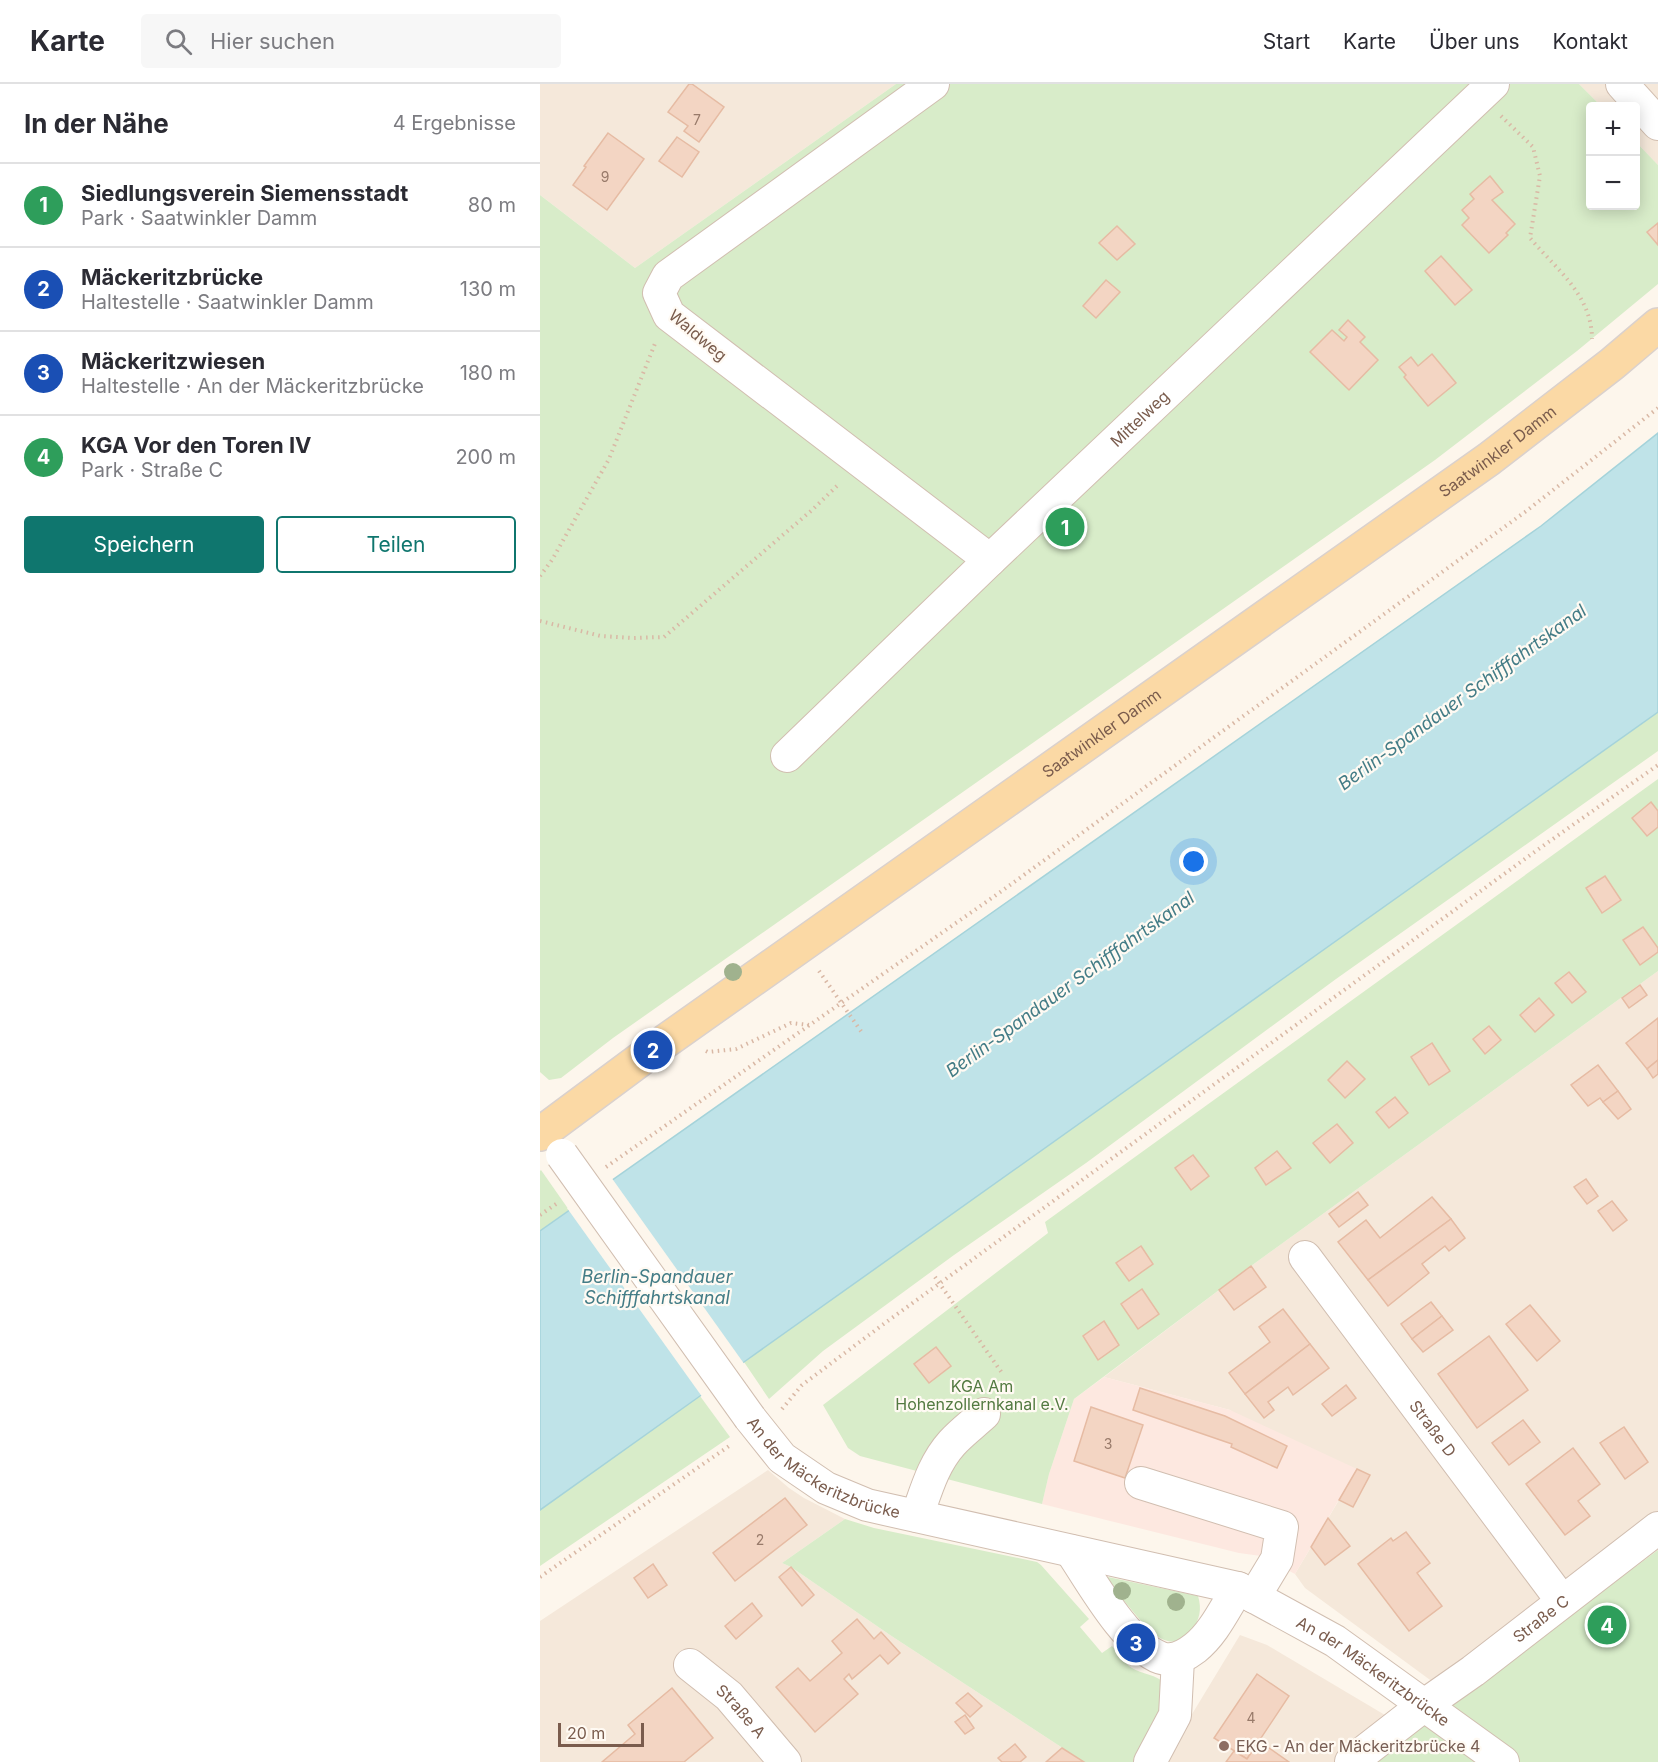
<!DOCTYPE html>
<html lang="de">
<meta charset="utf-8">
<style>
:root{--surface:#fff;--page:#f7f7f7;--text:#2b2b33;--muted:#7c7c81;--line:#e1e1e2;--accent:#0f766e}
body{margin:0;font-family:Inter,sans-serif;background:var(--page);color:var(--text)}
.controls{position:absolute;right:18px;top:18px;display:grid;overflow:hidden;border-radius:6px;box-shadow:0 3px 15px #0003}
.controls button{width:54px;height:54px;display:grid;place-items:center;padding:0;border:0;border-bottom:2px solid var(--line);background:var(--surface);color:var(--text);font:30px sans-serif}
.scale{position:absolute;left:18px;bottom:15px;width:86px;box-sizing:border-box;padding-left:6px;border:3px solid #7a5c4d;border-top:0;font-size:16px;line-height:21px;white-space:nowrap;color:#7a5c4d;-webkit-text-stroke:4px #fffaf3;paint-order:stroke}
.you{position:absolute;left:654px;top:778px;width:21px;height:21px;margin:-15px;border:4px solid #fff;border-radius:50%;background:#1a73e8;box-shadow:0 0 0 9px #1a73e833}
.badge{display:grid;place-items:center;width:39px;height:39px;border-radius:50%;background:var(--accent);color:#fff;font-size:20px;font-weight:700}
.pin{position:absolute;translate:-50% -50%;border:3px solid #fff;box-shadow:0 2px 6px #0006}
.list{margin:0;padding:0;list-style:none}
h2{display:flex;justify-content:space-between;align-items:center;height:78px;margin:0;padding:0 24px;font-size:26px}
h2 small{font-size:20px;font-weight:400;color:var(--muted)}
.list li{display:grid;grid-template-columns:39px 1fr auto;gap:18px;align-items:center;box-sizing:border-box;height:84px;padding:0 24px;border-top:2px solid var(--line)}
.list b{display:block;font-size:22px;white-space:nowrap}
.list p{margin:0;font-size:20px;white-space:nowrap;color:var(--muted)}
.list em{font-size:20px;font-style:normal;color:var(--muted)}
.actions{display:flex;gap:12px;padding:18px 24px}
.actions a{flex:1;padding:14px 0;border:2px solid var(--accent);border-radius:6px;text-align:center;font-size:21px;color:var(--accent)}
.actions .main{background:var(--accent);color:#fff}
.icon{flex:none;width:33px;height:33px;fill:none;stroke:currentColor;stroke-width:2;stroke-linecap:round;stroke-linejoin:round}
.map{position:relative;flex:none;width:1118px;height:1678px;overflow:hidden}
header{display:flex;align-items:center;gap:36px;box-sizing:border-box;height:84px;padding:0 30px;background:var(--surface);border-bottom:2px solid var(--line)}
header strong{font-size:28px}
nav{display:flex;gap:33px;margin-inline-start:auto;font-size:21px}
.search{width:420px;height:54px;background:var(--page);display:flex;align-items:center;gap:15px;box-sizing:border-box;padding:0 21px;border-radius:6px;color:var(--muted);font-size:22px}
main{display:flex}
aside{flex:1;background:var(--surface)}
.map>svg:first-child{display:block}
</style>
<header>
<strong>Karte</strong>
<div class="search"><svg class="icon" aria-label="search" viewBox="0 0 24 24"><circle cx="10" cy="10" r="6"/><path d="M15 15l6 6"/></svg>Hier suchen</div>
<nav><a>Start</a><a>Karte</a><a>Über uns</a><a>Kontakt</a></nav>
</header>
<main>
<aside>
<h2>In der Nähe<small>4 Ergebnisse</small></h2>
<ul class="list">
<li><span class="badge" style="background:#2e9e5b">1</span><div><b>Siedlungsverein Siemensstadt</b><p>Park · Saatwinkler Damm</p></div><em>80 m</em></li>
<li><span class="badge" style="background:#1a4fb4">2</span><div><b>Mäckeritzbrücke</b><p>Haltestelle · Saatwinkler Damm</p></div><em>130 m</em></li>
<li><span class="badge" style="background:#1a4fb4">3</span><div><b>Mäckeritzwiesen</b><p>Haltestelle · An der Mäckeritzbrücke</p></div><em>180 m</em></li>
<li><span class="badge" style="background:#2e9e5b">4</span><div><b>KGA Vor den Toren IV</b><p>Park · Straße C</p></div><em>200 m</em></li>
</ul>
<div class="actions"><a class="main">Speichern</a><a>Teilen</a></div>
</aside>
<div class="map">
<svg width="1118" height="1678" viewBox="0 0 1118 1678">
<rect width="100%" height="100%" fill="#fdf6ec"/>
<g fill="#f5e8da">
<polygon points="0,0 356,0 95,184 0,111"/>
<polygon points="1039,0 1118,0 1118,81 1096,58 1096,22 1061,22"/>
<polygon points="1118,887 1118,1466 916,1615 765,1504 755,1490 799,1416 690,1326 564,1293 711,1182"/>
<polygon points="228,1386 249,1404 264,1414 305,1435 242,1479 251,1483 350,1551 544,1678 0,1678 0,1537"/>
<polygon points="700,1551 727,1561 850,1634 833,1678 623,1678"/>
</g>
<polygon fill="#fde8e0" points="564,1293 690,1326 817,1385 755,1490 721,1472 699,1469 502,1420 509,1390 534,1315"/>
<g fill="#d8ecc9">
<polygon points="356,0 1039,0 1061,22 1050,22 1050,122 1096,122 1096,58 1118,81 1118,200 1037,267 895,376 73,954 21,994 9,996 0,988 0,111 95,184"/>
<polygon points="1118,628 1118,667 796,895 546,1079 414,1171 283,1267 229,1315 204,1278"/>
<polygon points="1118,695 1118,887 711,1182 534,1315 509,1390 502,1420 320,1372 308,1364 283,1321 508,1149 505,1138"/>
<polygon points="1,1086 29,1126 0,1147 0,1087"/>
<polygon points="160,1312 190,1353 0,1482 0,1426"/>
<path d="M305 1435 334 1444 497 1478 501 1481 549 1535 540 1543 562 1569 572 1562C578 1569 584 1579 592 1584 601 1590 618 1591 624 1599L621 1631 600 1678H544L350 1551 251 1483 242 1479Z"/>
<polygon points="1118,1466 1118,1678 833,1678 871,1649"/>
<path d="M568 1493 658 1512C662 1525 660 1536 651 1547 630 1572 610 1547 595 1530 586 1519 577 1508 567 1497Z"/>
</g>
<polygon fill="#bfe3e8" stroke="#a5d3da" stroke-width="1.5" points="1118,349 1118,628 204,1278 160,1312 0,1426 0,1147 1001,442"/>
<polygon fill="#fdf6ec" points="71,1093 205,1281 163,1314 27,1124"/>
<g fill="#f3d5c3" stroke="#e6bba3" stroke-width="1.5">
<polygon points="149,0 152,0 184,23 159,58 144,47 148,42 128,28"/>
<polygon points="68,49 104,75 67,126 33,101 46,83 44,82"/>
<polygon points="137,53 159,68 142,93 119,77"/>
<polygon points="950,92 963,108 952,116 975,140 966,149 968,151 949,169 922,141 929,134 922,126 934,115 930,110"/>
<polygon points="1118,139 1118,161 1107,148"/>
<polygon points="577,142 595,160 577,176 559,159"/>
<polygon points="901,172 932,206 915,221 885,187"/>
<polygon points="566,196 580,208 556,234 543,222"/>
<polygon points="808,236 825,253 820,258 838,276 809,306 770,268 792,246 804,257 807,253 799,246"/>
<polygon points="892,270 916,299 888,322 864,293 866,291 859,283 871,273 878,282"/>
<polygon points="1111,718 1118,727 1118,743 1107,752 1092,734"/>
<polygon points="1065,792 1081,816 1062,829 1046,804"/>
<polygon points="1103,843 1118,864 1118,868 1100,881 1083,856"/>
<polygon points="1029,888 1046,908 1032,919 1015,899"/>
<polygon points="1100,901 1107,911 1089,924 1082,914"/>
<polygon points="999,914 1014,931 995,948 980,931"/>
<polygon points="1118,934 1118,976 1107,985 1086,959"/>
<polygon points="949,942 961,956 945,970 933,955"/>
<polygon points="892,959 910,987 889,1001 871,973"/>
<polygon points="1118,976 1118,990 1113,994 1107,985"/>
<polygon points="807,977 825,995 805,1014 788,996"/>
<polygon points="1058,981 1078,1007 1063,1018 1060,1014 1048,1022 1031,1001"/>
<polygon points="1078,1007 1091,1025 1078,1035 1063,1018"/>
<polygon points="855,1013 868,1029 849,1044 836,1028"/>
<polygon points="797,1040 813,1059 790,1079 773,1059"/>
<polygon points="737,1067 751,1084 726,1101 715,1084"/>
<polygon points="653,1071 669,1092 651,1106 635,1084"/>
<polygon points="1046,1095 1058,1112 1047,1120 1034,1103"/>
<polygon points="818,1108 828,1121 799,1143 789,1130"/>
<polygon points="892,1113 911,1135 828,1196 798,1158 826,1136 840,1154"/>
<polygon points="1072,1117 1087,1136 1073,1147 1058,1127"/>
<polygon points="911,1135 925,1154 909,1167 905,1162 882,1180 889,1189 848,1222 828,1196"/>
<polygon points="601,1162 613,1180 589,1197 576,1179"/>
<polygon points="711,1182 726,1203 694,1226 679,1206"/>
<polygon points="602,1205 619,1230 598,1245 581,1220"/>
<polygon points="891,1218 902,1232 872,1255 861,1240"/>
<polygon points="990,1221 1020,1257 997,1277 966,1240"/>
<polygon points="743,1225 770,1260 705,1310 689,1289 730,1258 719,1243"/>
<polygon points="902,1232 913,1246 883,1268 872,1255"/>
<polygon points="564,1237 579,1261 558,1276 543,1252"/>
<polygon points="949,1252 988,1306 937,1344 898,1290"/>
<polygon points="770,1260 789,1284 753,1311 748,1303 728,1318 734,1326 724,1334 705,1310"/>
<polygon points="396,1263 411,1282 389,1299 374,1280"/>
<polygon points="806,1301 816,1314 792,1332 782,1320"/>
<polygon points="600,1304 685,1332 747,1362 737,1384 691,1363 692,1360 593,1326"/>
<polygon points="551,1323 603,1341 585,1394 534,1377"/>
<polygon points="983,1336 1000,1358 969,1381 952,1359"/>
<polygon points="1084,1343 1108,1378 1085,1395 1060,1359"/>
<polygon points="1033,1364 1060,1400 1038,1417 1050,1432 1025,1451 986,1400"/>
<polygon points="817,1385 830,1391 813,1423 799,1416"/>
<polygon points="245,1414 267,1441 195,1497 173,1469"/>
<polygon points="788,1434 810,1462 785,1481 771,1463"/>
<polygon points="866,1448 890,1479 877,1489 902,1522 869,1547 818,1480 851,1454 853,1457"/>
<polygon points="113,1480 127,1501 108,1514 94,1494"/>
<polygon points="251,1483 274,1511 262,1522 239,1493"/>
<polygon points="212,1519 222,1532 196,1555 185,1542"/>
<polygon points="317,1535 334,1555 341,1548 360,1569 348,1580 340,1571 312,1595 309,1590 304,1595 318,1610 275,1648 236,1603 258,1584 270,1597 302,1569 292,1557"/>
<polygon points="717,1590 749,1612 707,1675 674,1654"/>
<polygon points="132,1604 173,1654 144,1678 62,1678 95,1650 88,1641"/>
<polygon points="428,1609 442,1622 430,1633 416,1619"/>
<polygon points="425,1631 434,1644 425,1650 415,1638"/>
<polygon points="719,1657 749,1678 686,1678 694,1667 707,1675"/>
<polygon points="475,1660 486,1673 480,1678 462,1678 458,1674"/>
<polygon points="522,1664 544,1678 506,1678"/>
</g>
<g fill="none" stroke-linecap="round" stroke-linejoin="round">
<g stroke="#d1beb0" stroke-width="34">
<g id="minor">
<polyline points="393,0 128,192 119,209 129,231 450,476"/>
<polyline points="1082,0 1118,40"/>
<path id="s1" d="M247 672 450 476 953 0"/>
<path id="s2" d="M765 1173 1022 1517"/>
<path id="s3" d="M210 1334 242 1374 286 1404 327 1421 698 1504 795 1557 963 1678"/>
<polyline points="601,1399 742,1443 737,1475 714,1513"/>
<path d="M377 1432C386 1407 393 1380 412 1359 421 1349 433 1340 444 1330"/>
<path d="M531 1467C551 1497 587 1562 621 1574 633 1578 646 1571 655 1564 674 1549 685 1524 698 1504"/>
<path id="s4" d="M150 1581 189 1612 245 1678"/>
<polyline points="610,1678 635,1631 638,1575"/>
<path id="s5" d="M811 1678 883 1622 933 1587 1118 1444"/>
</g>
</g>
<g stroke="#dad1cd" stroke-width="36">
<g id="major">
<path id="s6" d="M0 1050 113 966 949 375 1072 280 1118 241"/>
</g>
</g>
<g stroke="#d9b8a5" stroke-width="4" stroke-dasharray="1.5 4.5" stroke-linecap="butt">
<path d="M961 32 993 63 1000 92 990 154C1016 185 1052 211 1052 255"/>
<polyline points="0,492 12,476 69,375 116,257"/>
<polyline points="0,537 61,552 92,554 124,553 272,426 300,399"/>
<polyline points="279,887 323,950"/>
<polyline points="166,967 168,968 196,965 251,939 269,941"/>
<polyline points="66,1083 459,809 985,428 1118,324"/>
<polyline points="0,1131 19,1118"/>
<polyline points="395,1193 462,1289"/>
<polyline points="242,1325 262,1301 345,1239 1000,764 1118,681"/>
<polyline points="0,1493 192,1360"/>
</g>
<use href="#minor" stroke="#fff" stroke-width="32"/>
<use href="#major" stroke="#fbd9a5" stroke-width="33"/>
<g stroke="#d1beb0" stroke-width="34" stroke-linecap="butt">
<polyline id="minor-bridge" points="22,1071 210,1334"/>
</g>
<use href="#minor-bridge" stroke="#fff" stroke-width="32"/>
</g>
<g fill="#a0b28e">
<circle cx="193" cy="888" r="9"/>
<circle cx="582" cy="1507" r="9"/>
<circle cx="636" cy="1518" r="9"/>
</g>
<circle fill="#8d6e63" stroke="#fffaf3" stroke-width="2" cx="684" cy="1662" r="6"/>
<g text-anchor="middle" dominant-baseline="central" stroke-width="4.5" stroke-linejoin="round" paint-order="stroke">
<g font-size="14" fill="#987a6a">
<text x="157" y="35">7</text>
<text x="65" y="92">9</text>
<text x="568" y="1359">3</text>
<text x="220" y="1455">2</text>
<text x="711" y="1633">4</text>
</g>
<g font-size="16" fill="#7a5c4d" stroke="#fffaf3">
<text transform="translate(158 251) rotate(40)">Waldweg</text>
<text stroke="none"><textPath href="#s1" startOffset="488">Mittelweg</textPath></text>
<text stroke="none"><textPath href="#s6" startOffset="1176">Saatwinkler Damm</textPath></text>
<text stroke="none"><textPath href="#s6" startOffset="690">Saatwinkler Damm</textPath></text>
<text stroke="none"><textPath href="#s2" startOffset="214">Straße D</textPath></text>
<text stroke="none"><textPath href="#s3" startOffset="92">An der Mäckeritzbrücke</textPath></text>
<text stroke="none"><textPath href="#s5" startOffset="238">Straße C</textPath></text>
<text stroke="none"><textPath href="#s3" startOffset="688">An der Mäckeritzbrücke</textPath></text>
<text stroke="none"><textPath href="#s4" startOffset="69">Straße A</textPath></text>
</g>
<g font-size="16" fill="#537a41" stroke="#fffaf3">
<text x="442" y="1302">KGA Am<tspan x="442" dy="18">Hohenzollernkanal e.V.</tspan></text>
</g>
<g font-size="16" fill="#785e54" stroke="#fffaf3" text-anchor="start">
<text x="696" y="1662">EKG - An der Mäckeritzbrücke 4</text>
</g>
<g font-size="18" font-style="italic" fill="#437c86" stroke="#fffaf3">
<text transform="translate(922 613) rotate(-36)">Berlin-Spandauer Schifffahrtskanal</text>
<text transform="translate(530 900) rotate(-36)">Berlin-Spandauer Schifffahrtskanal</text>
<text x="117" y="1192">Berlin-Spandauer<tspan x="117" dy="21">Schifffahrtskanal</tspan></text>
</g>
</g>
</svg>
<div class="controls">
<button>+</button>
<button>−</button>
</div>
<div class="scale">20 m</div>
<div class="you"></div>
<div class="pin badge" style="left:525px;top:443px;background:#2e9e5b">1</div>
<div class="pin badge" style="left:113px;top:966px;background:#1a4fb4">2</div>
<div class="pin badge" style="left:596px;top:1559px;background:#1a4fb4">3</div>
<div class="pin badge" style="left:1067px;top:1541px;background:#2e9e5b">4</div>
</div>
</main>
